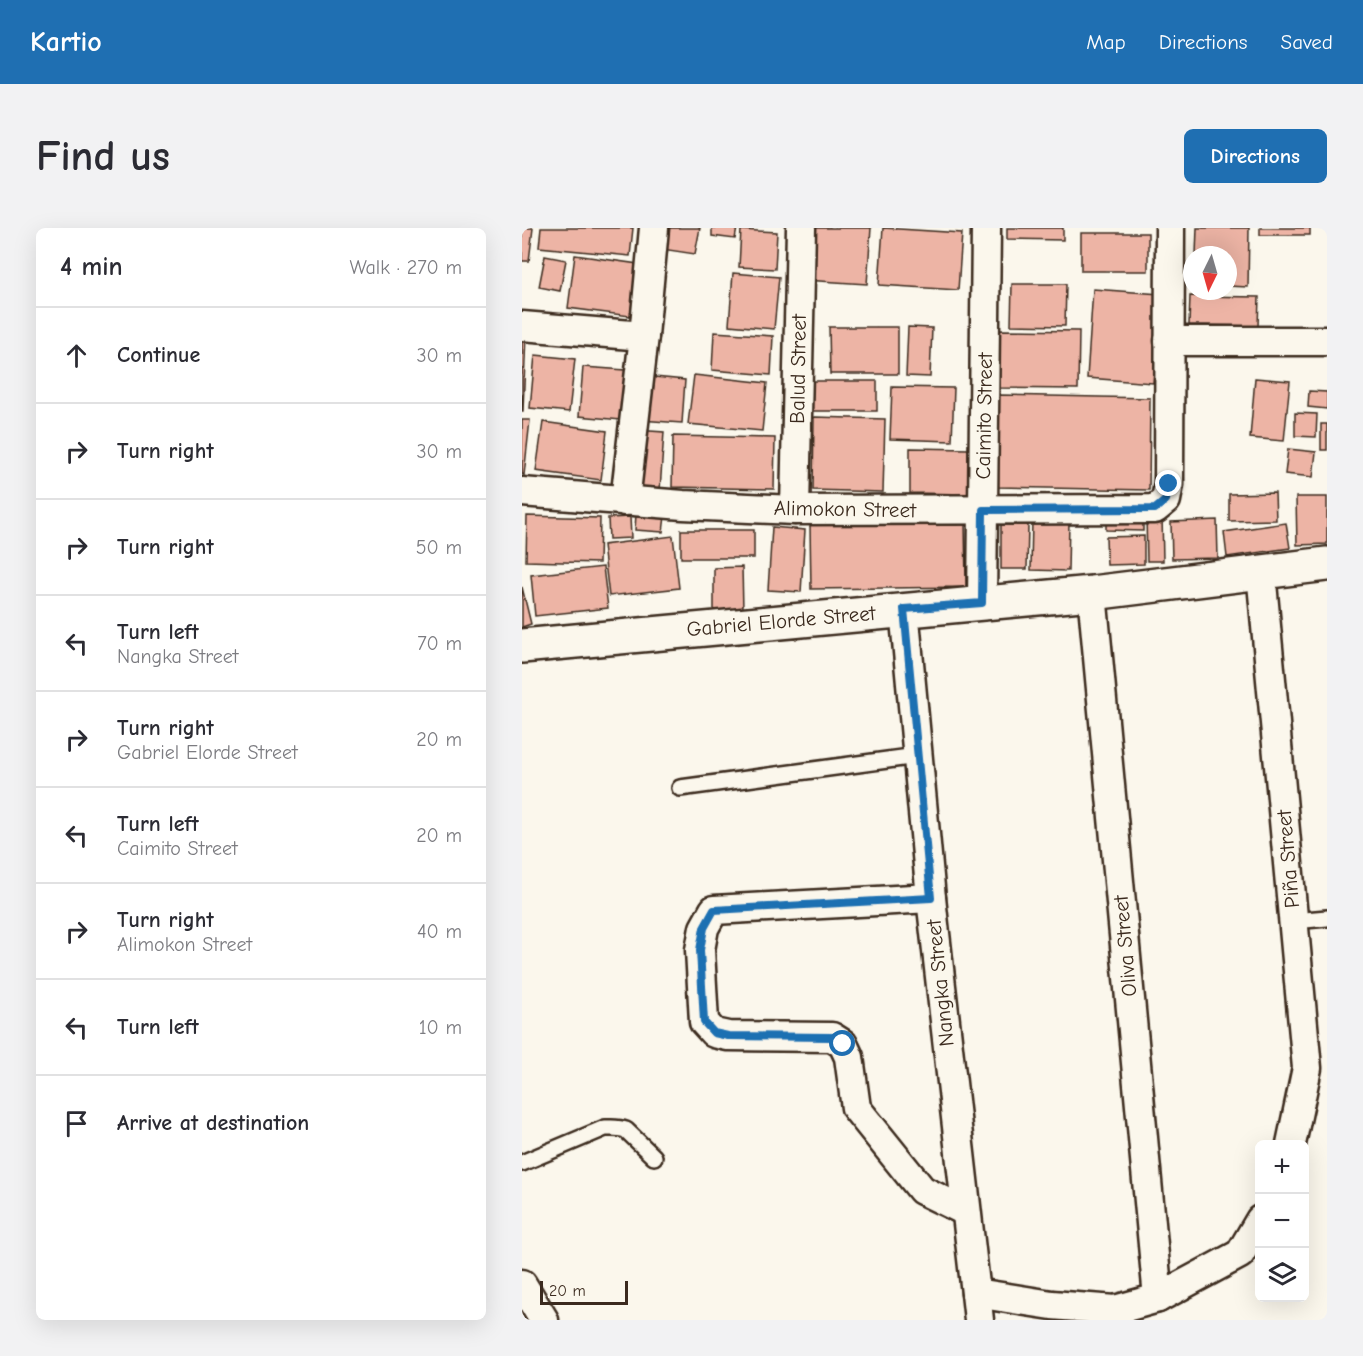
<!DOCTYPE html>
<meta charset="utf-8">
<style>
:root{--surface:#fff;--page:#f2f2f3;--text:#2b2b33;--muted:#7c7c81;--line:#e1e1e2;--accent:#1f6fb2}
body{margin:0;font-family:"Comic Neue",sans-serif;background:var(--page);color:var(--text)}
.controls{position:absolute;right:18px;bottom:18px;display:grid;overflow:hidden;border-radius:9px;box-shadow:0 6px 24px #0002}
.controls button{width:54px;height:54px;display:grid;place-items:center;padding:0;border:0;border-bottom:2px solid var(--line);background:var(--surface);color:var(--text);font:30px sans-serif}
.compass{position:absolute;left:661px;top:18px;width:54px;height:54px;border-radius:50%;background:var(--surface);box-shadow:0 6px 24px #0002;rotate:185deg}
.scale{position:absolute;left:18px;bottom:15px;width:88px;box-sizing:border-box;padding-left:6px;border:3px solid #3b2a1e;border-top:0;font-size:16px;line-height:21px;white-space:nowrap;color:#3b2a1e;-webkit-text-stroke:4px #fbf7ec;paint-order:stroke}
.stop{position:absolute;width:18px;height:18px;margin:-14px;border:4px solid #1f6fb2;border-radius:50%;background:#fff}
.stop.end{background:#1f6fb2;border-color:#fff;box-shadow:0 2px 6px #0008}
.list{margin:0;padding:0;list-style:none}
h2{display:flex;justify-content:space-between;align-items:center;height:78px;margin:0;padding:0 24px;font-size:26px}
h2 small{font-size:20px;font-weight:400;color:var(--muted)}
.list li{display:grid;grid-template-columns:39px 1fr auto;gap:18px;align-items:center;box-sizing:border-box;height:96px;padding:0 24px;border-top:2px solid var(--line)}
.list b{display:block;font-size:22px;white-space:nowrap}
.list p{margin:0;font-size:20px;white-space:nowrap;color:var(--muted)}
.list em{font-size:20px;font-style:normal;color:var(--muted)}
.icon{flex:none;width:33px;height:33px;fill:none;stroke:currentColor;stroke-width:2;stroke-linecap:round;stroke-linejoin:round}
.map{position:relative;flex:none;width:805px;height:1092px;overflow:hidden;border-radius:9px}
header{display:flex;align-items:center;gap:36px;box-sizing:border-box;height:84px;padding:0 30px;background:var(--accent);color:#fff}
header strong{font-size:28px}
nav{display:flex;gap:33px;margin-inline-start:auto;font-size:21px}
.intro{display:flex;align-items:center;justify-content:space-between;box-sizing:border-box;height:144px;padding:0 36px}
h1{margin:0;font-size:42px}
.button{padding:15px 27px;border-radius:9px;background:var(--accent);color:#fff;font-size:21px;font-weight:700}
main{display:flex;gap:36px;padding:0 36px}
aside{flex:1;background:var(--surface);border-radius:9px;box-shadow:0 6px 24px #0002}
.map>svg:first-child{display:block}
</style>
<header>
<strong>Kartio</strong>
<nav><a>Map</a><a>Directions</a><a>Saved</a></nav>
</header>
<div class="intro"><h1>Find us</h1><a class="button">Directions</a></div>
<main>
<aside>
<h2>4 min<small>Walk · 270 m</small></h2>
<ul class="list">
<li><svg class="icon" aria-label="ahead" viewBox="0 0 24 24"><path d="M12 20V5M6 11l6-6 6 6"/></svg><div><b>Continue</b></div><em>30 m</em></li>
<li><svg class="icon" aria-label="right" viewBox="0 0 24 24"><path d="M7 20v-9h11M14 6l5 5-5 5"/></svg><div><b>Turn right</b></div><em>30 m</em></li>
<li><svg class="icon" aria-label="right" viewBox="0 0 24 24"><path d="M7 20v-9h11M14 6l5 5-5 5"/></svg><div><b>Turn right</b></div><em>50 m</em></li>
<li><svg class="icon" aria-label="left" viewBox="0 0 24 24"><path d="M17 20v-9H6M10 6l-5 5 5 5"/></svg><div><b>Turn left</b><p>Nangka Street</p></div><em>70 m</em></li>
<li><svg class="icon" aria-label="right" viewBox="0 0 24 24"><path d="M7 20v-9h11M14 6l5 5-5 5"/></svg><div><b>Turn right</b><p>Gabriel Elorde Street</p></div><em>20 m</em></li>
<li><svg class="icon" aria-label="left" viewBox="0 0 24 24"><path d="M17 20v-9H6M10 6l-5 5 5 5"/></svg><div><b>Turn left</b><p>Caimito Street</p></div><em>20 m</em></li>
<li><svg class="icon" aria-label="right" viewBox="0 0 24 24"><path d="M7 20v-9h11M14 6l5 5-5 5"/></svg><div><b>Turn right</b><p>Alimokon Street</p></div><em>40 m</em></li>
<li><svg class="icon" aria-label="left" viewBox="0 0 24 24"><path d="M17 20v-9H6M10 6l-5 5 5 5"/></svg><div><b>Turn left</b></div><em>10 m</em></li>
<li><svg class="icon" aria-label="arrive" viewBox="0 0 24 24"><path d="M6 21V4h12l-3 4 3 4H6"/></svg><div><b>Arrive at destination</b></div></li>
</ul>
</aside>
<div class="map">
<svg width="805" height="1092" viewBox="0 0 805 1092">
<rect width="100%" height="100%" fill="#fbf7ec"/>
<filter id="ink" filterUnits="userSpaceOnUse"><feTurbulence type="fractalNoise" baseFrequency=".0167" numOctaves="2"/><feDisplacementMap in="SourceGraphic" scale="12" xChannelSelector="R" yChannelSelector="G"/><feConvolveMatrix kernelMatrix="1 2 1 2 8 2 1 2 1" color-interpolation-filters="sRGB"/></filter>
<g filter="url(#ink)">
<g fill="#edb4a5" stroke="#3b2a1e" stroke-width="1.5">
<polygon points="0,0 11,0 7,33 0,33"/>
<polygon points="19,0 111,0 108,28 17,19"/>
<polygon points="137,0 178,0 173,26 133,20"/>
<polygon points="190,0 215,0 213,11 190,8"/>
<polygon points="285,0 349,0 345,56 282,52"/>
<polygon points="361,0 440,5 436,62 357,57"/>
<polygon points="485,0 541,0 541,12 485,11"/>
<polygon points="675,0 727,0 726,59 706,58 706,27 674,27"/>
<rect x="738" y="0" width="50" height="7"/>
<polygon points="219,2 255,4 253,41 217,39"/>
<rect x="559" y="5" width="67" height="38"/>
<polygon points="53,27 116,36 108,88 46,80"/>
<polygon points="23,28 44,32 38,63 17,59"/>
<polygon points="211,45 257,49 252,101 207,97"/>
<polygon points="490,56 544,56 543,98 489,97"/>
<polygon points="571,61 638,66 631,155 565,150"/>
<polygon points="668,68 737,69 736,98 667,97"/>
<polygon points="307,99 376,99 376,146 308,146"/>
<polygon points="386,99 410,100 408,149 384,148"/>
<polygon points="478,102 557,103 556,161 477,160"/>
<polygon points="192,104 251,108 249,147 190,142"/>
<polygon points="0,106 4,106 1,183 0,183"/>
<polygon points="13,127 53,131 47,184 8,180"/>
<polygon points="61,139 103,142 99,192 57,188"/>
<polygon points="172,147 245,155 240,203 166,196"/>
<polygon points="122,148 163,152 160,195 118,192"/>
<polygon points="733,150 768,153 762,213 728,210"/>
<rect x="289" y="153" width="66" height="30"/>
<polygon points="370,159 432,160 430,213 368,211"/>
<polygon points="787,163 805,164 805,181 786,179"/>
<polygon points="477,167 628,170 627,262 475,259"/>
<polygon points="773,185 795,186 794,209 773,208"/>
<polygon points="292,189 363,191 361,264 291,262"/>
<polygon points="0,192 8,192 2,247 0,246"/>
<polygon points="21,194 85,203 79,252 14,243"/>
<rect x="799" y="196" width="6" height="26"/>
<polygon points="113,202 142,204 138,262 109,260"/>
<polygon points="151,208 253,210 252,261 150,259"/>
<polygon points="388,220 446,221 446,266 388,265"/>
<polygon points="766,221 794,224 791,249 763,246"/>
<polygon points="753,265 754,292 707,293 707,266"/>
<polygon points="774,269 805,269 805,316 775,317"/>
<polygon points="114,286 143,288 141,304 113,302"/>
<polygon points="5,288 78,290 77,335 4,333"/>
<polygon points="584,288 621,288 621,303 584,302"/>
<polygon points="624,288 640,288 641,333 625,333"/>
<polygon points="108,289 109,310 87,311 86,290"/>
<polygon points="510,292 547,292 546,343 509,342"/>
<polygon points="695,292 696,330 650,331 649,294"/>
<polygon points="443,294 444,359 289,361 288,296"/>
<polygon points="764,295 768,320 705,329 702,304"/>
<polygon points="479,297 506,297 505,341 479,341"/>
<polygon points="250,299 283,302 279,364 246,362"/>
<rect x="159" y="302" width="73" height="28"/>
<polygon points="151,308 157,360 87,368 81,317"/>
<polygon points="622,308 622,336 585,337 584,309"/>
<polygon points="81,339 86,380 13,388 9,347"/>
<polygon points="220,339 221,382 192,382 192,340"/>
<polygon points="0,359 9,396 0,399"/>
</g>
<g fill="none" stroke-linecap="round" stroke-linejoin="round">
<g stroke="#3b2a1e" stroke-width="20">
<g id="service">
<polyline points="158,560 395,528"/>
<polyline points="772,693 805,690"/>
<path d="M0 935 83 900C90 900 96 899 104 902L132 929"/>
</g>
</g>
<g stroke="#3b2a1e" stroke-width="33">
<g id="minor">
<polyline points="0,98 122,108"/>
<polyline points="647,113 805,113"/>
<polyline points="0,264 161,277 273,282 633,281 644,272 647,256 648,0"/>
<polyline points="103,273 122,108 132,0"/>
<polyline points="273,282 279,0"/>
<polyline points="739,344 785,840 769,916"/>
<polyline points="570,365 636,1070"/>
<polyline points="460,375 464,0"/>
<polyline points="382,381 409,670 457,1092"/>
<polyline points="409,670 192,682 182,700 178,722 182,794 192,805 206,808 310,809 321,816 327,829 334,880 400,962 443,983"/>
<polyline points="0,1056 22,1092"/>
<polyline points="454,1065 530,1077 593,1082 636,1070 718,1026 738,992"/>
</g>
</g>
<g stroke="#3b2a1e" stroke-width="38">
<polyline id="tertiary" points="0,418 570,365 805,336"/>
</g>
<use href="#service" stroke="#fbf7ec" stroke-width="15"/>
<use href="#minor" stroke="#fbf7ec" stroke-width="28"/>
<use href="#tertiary" stroke="#fbf7ec" stroke-width="33"/>
</g>
</g>
<g fill="none" stroke-linecap="round" stroke-linejoin="round" filter="url(#ink)">
<polyline stroke="#1f6fb2" stroke-width="8" points="321,816 310,809 206,808 192,805 182,794 178,722 182,700 192,682 409,670 382,381 460,375 461,282 633,281 644,272 647,256"/>
</g>
<g text-anchor="middle" dominant-baseline="central" stroke-width="4.5" stroke-linejoin="round" paint-order="stroke">
<g font-size="21" fill="#3b2a1e" stroke="#fbf7ec">
<text transform="translate(276 141) rotate(-89)">Balud Street</text>
<text transform="translate(462 188) rotate(-89)">Caimito Street</text>
<text transform="translate(323 281) rotate(1)">Alimokon Street</text>
<text transform="translate(259 393) rotate(-5)">Gabriel Elorde Street</text>
<text transform="translate(766 631) rotate(-95)">Piña Street</text>
<text transform="translate(603 718) rotate(-95)">Oliva Street</text>
<text transform="translate(418 755) rotate(-96)">Nangka Street</text>
</g>
</g>
</svg>
<div class="controls">
<button>+</button>
<button>−</button>
<button><svg class="icon" aria-label="layers" viewBox="0 0 24 24"><path d="M12 4l9 5-9 5-9-5zM3 14l9 5 9-5"/></svg></button>
</div>
<svg class="compass" viewBox="-18 -18 36 36"><path d="M0-13l5 13h-10z" fill="#e53935"/><path d="M0 13l5-13h-10z" fill="#7c7c81"/></svg>
<div class="scale">20 m</div>
<div class="stop" style="left:321px;top:816px"></div>
<div class="stop end" style="left:647px;top:256px"></div>
</div>
</main>
